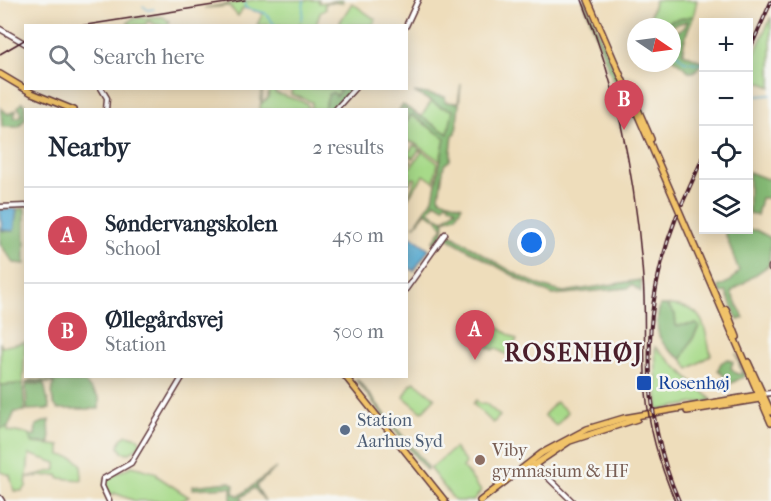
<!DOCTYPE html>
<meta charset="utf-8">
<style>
:root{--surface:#fff;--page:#f6f6f7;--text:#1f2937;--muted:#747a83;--line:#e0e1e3;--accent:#d1495b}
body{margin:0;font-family:"IM FELL French Canon",serif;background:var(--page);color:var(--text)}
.controls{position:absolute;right:18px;top:18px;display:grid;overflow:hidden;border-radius:0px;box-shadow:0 3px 15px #0003}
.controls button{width:54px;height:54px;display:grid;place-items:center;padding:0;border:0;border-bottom:2px solid var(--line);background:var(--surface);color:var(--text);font:30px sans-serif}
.compass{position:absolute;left:627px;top:18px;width:54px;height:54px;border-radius:50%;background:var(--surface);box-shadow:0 3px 15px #0003;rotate:103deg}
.you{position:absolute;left:532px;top:243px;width:21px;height:21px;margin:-15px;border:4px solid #fff;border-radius:50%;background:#1a73e8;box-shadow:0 0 0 9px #1a73e833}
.badge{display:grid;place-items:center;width:39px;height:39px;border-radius:50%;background:var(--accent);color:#fff;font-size:20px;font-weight:700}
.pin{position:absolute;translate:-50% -50px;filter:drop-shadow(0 2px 3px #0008)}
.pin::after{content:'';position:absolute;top:32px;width:21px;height:18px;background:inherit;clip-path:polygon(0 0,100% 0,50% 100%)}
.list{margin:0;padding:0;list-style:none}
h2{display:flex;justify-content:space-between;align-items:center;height:78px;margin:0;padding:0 24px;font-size:26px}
h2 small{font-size:20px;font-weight:400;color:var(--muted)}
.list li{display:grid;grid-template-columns:39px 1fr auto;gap:18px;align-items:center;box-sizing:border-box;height:96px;padding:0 24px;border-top:2px solid var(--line)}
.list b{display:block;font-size:22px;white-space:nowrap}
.list p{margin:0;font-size:20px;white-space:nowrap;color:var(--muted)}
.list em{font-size:20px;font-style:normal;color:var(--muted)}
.icon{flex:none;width:33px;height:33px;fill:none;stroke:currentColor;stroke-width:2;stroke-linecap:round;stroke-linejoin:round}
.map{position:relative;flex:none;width:771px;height:501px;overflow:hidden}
.search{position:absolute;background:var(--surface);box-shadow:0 3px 15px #0003;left:24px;top:24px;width:384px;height:66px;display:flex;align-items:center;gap:15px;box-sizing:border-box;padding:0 21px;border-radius:0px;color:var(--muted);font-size:22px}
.panel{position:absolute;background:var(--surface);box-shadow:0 3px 15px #0003;left:24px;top:108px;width:384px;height:270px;border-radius:0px}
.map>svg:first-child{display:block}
</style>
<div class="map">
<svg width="771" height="501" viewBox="0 0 771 501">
<rect width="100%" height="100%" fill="#f6f6f2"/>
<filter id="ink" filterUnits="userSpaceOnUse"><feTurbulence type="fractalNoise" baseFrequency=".0167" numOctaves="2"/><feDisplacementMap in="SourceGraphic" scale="12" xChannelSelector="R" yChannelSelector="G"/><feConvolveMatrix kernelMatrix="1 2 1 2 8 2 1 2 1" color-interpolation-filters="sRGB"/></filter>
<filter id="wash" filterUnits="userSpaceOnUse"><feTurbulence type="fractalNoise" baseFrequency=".008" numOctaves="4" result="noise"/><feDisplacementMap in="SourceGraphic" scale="24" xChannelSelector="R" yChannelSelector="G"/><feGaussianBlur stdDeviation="1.35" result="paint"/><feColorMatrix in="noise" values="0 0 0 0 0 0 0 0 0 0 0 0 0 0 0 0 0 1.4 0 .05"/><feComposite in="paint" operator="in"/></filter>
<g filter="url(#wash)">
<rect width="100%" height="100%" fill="#edb"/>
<g fill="#a7da89" stroke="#787c5a" stroke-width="1.5">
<polygon points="253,0 319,0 319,3 343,0 342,3 329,2 324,5 326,9 320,13 316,25 300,25 300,23 298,25 257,25 263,13 243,8 238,16 229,6 204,8"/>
<polygon points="655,0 697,0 693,18 670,21 666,27 651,27 650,16"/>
<polygon points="352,3 376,20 372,25 338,25"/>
<polygon points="155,17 163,17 169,21 168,25 157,25 148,21 145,25 127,24 132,19"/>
<polygon points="771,17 771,87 749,77 749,66"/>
<polygon points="276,88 275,93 307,103 309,109 260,110 262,89 262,103 268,98 269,91 266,89"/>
<polygon points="303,88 337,88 340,91 323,109 311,109 312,102 291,94 292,89"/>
<polygon points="432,100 441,107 454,110 448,135 421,117"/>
<polygon points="411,115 445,138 440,161 414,143 407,141 407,121"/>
<polygon points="414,145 438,163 434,182 424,175 407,199 416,179 413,178 409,184 407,182 410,173 407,173 407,159 411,161 408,166 410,168 422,152 419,150 413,158 407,154"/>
<path d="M667 305C706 306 703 324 711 355L689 369 682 359 698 329 696 324 676 326 675 314Z"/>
<polygon points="478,314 517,340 507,355 495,348 493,350 466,331"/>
<polygon points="0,342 2,347 25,342 23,384 0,385"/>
<polygon points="655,347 712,400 658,410"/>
<polygon points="415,382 435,398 422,412 404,397 411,384"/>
<polygon points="476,400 480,404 485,403 500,416 493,423 473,404"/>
<polygon points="556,402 568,412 556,426 544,415"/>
<polygon points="8,427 8,431 28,434 33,443 60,446 60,455 74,458 81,464 82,480 59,478 58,475 28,477 56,470 56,463 29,454 26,487 22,491 14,491 10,475 0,472 0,428"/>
<polygon points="127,435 138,438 141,444 130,453 122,452 119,447 121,439"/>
<polygon points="454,448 466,463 463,467 481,491 473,501 455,501 430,469"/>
<polygon points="132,466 157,473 157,476 189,497 182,501 135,501 114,493 113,495 107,493 104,485 105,479"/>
</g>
<g fill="#85ba75" stroke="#686c50" stroke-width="1.5">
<polygon points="583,0 585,0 619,81 614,83"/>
<path d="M691 16 693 18C688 29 683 40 683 53L703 62 694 72H690L672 58V34L684 28 688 21 666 27 670 21Z"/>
<polygon points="461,84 456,133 453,135 450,160 444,165 439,196 440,199 462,206 456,216 444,220 443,234 435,243 433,242 443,227 437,219 438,217 443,220 456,209 446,203 443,207 435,202 429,211 436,216 435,218 426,212 414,227 433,199 445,138 412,115 407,121 406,110 399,110 403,105 448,134 453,110 441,107 414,92 445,97 445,102 458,103"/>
<polygon points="337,89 353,89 332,109 323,110 329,94 333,92 336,96 340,91"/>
<polygon points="22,102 25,105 25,119 19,127 2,127 1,108 8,114 16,110 14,117 20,117 22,113 18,107"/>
<polygon points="749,172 767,179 771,178 771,198 761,198 757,215 749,213"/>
<polygon points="25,208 25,264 14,263 0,244 0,227 3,231 14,231 17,209"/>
<polygon points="724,230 756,230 771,238 769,265 731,292 744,318 738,320 726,292 721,293 718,287 731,281 739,271"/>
<path d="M449 233C481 252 527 286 564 292L641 280V292L632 285 628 288 553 295 523 281 446 237Z"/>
<path d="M660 305H667L675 314 676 326 696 324 699 326 682 359C658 345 653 331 660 305Z"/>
<polygon points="736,353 745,376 728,385 727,379 718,370 721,363 727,359 733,362 731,368 737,374 742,374"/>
<polygon points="357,379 428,467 426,470 356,380"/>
<path d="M30 380 84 382 99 398V409H58C50 402 52 392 54 383L27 382Z"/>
<polygon points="23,384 25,411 15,412 8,427 0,428 0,385"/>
<polygon points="26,384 44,384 50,409 27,410"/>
<polygon points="49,420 50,443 33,443 28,434 35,436 36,425"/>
<polygon points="276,468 256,486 265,501 254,488 241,498 243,501 231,501 231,487 192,489 192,486 230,482 234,485 233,493 239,496"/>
</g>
<g fill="#56abd2" stroke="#50657e" stroke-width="1.5">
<polygon points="0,209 17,209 14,231 2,230"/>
<polygon points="411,236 429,249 414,271 407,267 407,244"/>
</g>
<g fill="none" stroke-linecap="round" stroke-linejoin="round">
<g stroke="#56abd2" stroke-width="1.5">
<polyline points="245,3 245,8 265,13 275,25"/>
<polyline points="143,6 148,10 154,9"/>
<polyline points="302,20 304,0"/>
<polyline points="672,49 684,61 701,64"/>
<polyline points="748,92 755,96 771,95"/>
</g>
</g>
</g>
<g filter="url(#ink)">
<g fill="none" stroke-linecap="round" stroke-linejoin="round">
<g stroke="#633c41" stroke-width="7">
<g id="minor">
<polyline points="406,26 418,0"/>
<polyline points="0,29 26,44"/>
<polyline points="101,88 107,98 106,110"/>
<polyline points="335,110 355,88"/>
<polyline points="0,207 26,206"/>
<polyline points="771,267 771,269"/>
<polyline points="406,289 445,234"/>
<polyline points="762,394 771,393"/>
<polyline points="534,464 572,501"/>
<polyline points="0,498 2,501"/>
<polyline points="109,501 102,486 103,479 131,463 183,376"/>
</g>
</g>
<g stroke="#633c41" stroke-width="8">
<g id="major">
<polyline points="588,0 771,423"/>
<polyline points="0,74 32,93 74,110"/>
<polyline points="634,100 651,139"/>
<polyline points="726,309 737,337"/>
<polyline points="748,362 771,412"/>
<polyline points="345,376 445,501"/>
<polyline points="687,411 760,399"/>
<polyline points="524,472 570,441 637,419"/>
<polyline points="480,501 542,453 587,429 624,418 758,395"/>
</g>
</g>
<use href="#minor" stroke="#fff" stroke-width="4"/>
<use href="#major" stroke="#f1c369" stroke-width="5"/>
<g stroke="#4a1f2b" stroke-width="1.5">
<path d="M582 0C619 89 636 182 643 278 646 316 643 354 646 392 649 430 660 466 675 501"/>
<polyline points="80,26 245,0"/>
<polyline points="0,54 26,39"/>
</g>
<g stroke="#4a1f2b" stroke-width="4">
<g id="rail">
<polyline points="748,53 771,2"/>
<polyline points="682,204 704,155"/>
<path d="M677 215C641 307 639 410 679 501"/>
</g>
</g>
<use href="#rail" stroke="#f6f6f2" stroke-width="1.5" stroke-dasharray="4.5" stroke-linecap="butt"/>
</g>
</g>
<rect fill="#1a4fb4" stroke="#f6f6f2" stroke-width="2" x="636" y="375" width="16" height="16" rx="3"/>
<circle fill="#5c6f8a" stroke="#f6f6f2" stroke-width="2" cx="345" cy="430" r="6"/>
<circle fill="#8d6e63" stroke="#f6f6f2" stroke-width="2" cx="480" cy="460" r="6"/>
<g text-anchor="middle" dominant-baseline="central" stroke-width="5" stroke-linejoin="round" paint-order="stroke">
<g font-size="18" fill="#164399" stroke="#f6f6f2" text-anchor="start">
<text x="658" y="383">Rosenhøj</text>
</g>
<g font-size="18" fill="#4e5e75" stroke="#f6f6f2" text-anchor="start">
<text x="357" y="420">Station<tspan x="357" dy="21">Aarhus Syd</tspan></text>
</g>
<g font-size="18" fill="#785e54" stroke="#f6f6f2" text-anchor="start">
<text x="492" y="450">Viby<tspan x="492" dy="21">gymnasium &amp; HF</tspan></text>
</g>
<g font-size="24" font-weight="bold" letter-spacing="1.5" fill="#4a1f2b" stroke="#f6f6f2">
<text x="574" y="353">ROSENHØJ</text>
</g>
</g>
</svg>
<div class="controls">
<button>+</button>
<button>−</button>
<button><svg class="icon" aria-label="locate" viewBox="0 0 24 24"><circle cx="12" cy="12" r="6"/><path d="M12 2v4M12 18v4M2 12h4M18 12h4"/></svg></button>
<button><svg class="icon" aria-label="layers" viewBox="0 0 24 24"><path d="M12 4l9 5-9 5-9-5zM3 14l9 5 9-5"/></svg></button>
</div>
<svg class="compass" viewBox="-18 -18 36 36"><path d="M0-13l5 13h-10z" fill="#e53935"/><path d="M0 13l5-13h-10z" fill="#747a83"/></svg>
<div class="you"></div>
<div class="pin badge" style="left:475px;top:360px">A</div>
<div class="pin badge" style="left:624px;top:130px">B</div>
<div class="search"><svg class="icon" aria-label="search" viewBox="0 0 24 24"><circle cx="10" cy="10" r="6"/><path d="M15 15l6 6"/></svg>Search here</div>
<section class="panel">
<h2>Nearby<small>2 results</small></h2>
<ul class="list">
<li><span class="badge">A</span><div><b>Søndervangskolen</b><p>School</p></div><em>450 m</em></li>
<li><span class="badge">B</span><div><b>Øllegårdsvej</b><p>Station</p></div><em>500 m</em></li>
</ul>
</section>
</div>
